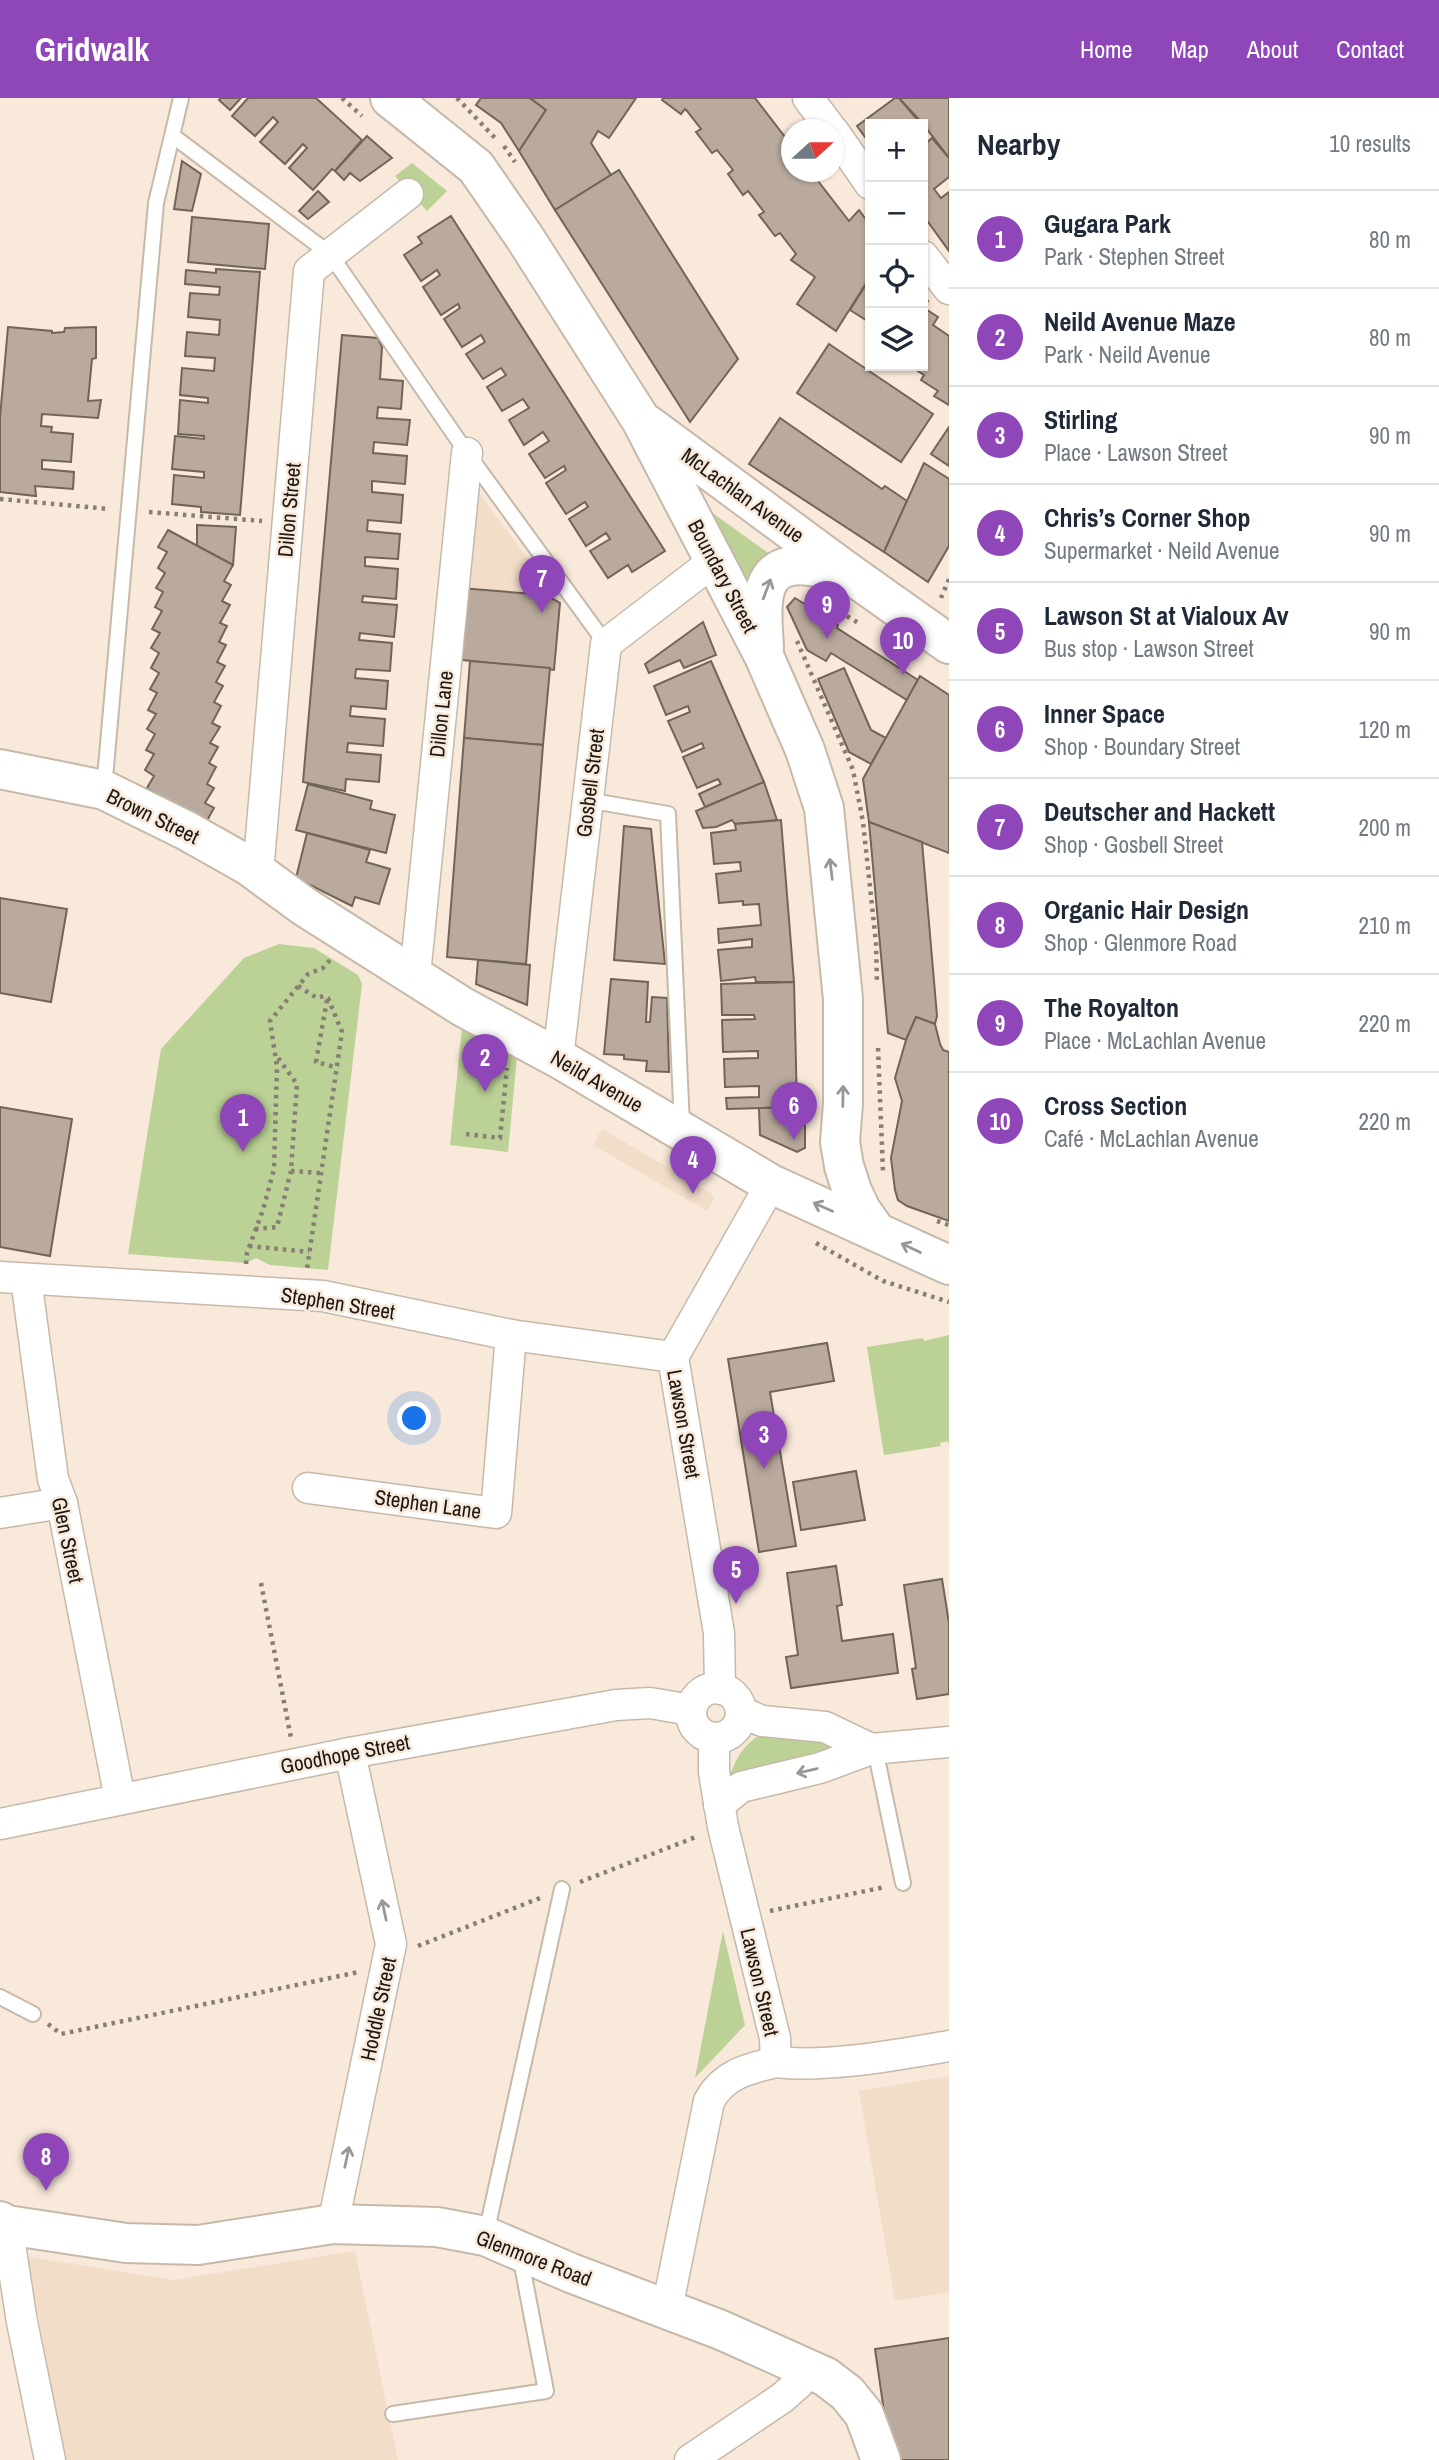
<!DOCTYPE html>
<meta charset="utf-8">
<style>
:root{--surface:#fff;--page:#f6f6f7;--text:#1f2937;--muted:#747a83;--line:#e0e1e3;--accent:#8e46b9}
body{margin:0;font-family:"Archivo Narrow",sans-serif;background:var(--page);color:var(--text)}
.controls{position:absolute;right:21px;top:21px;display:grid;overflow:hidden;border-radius:0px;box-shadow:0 2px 5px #0004}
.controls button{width:63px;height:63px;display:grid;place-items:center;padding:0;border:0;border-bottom:2px solid var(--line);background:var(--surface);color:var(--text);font:35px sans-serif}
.compass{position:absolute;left:781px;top:21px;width:63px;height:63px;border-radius:50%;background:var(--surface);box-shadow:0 2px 5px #0004;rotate:69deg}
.you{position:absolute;left:415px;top:1321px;width:24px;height:24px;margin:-18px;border:5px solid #fff;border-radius:50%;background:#1a73e8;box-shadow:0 0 0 10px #1a73e833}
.badge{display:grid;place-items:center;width:46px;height:46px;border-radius:50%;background:var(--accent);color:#fff;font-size:23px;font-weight:700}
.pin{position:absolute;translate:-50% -58px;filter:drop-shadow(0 2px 4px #0008)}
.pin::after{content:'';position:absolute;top:37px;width:24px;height:21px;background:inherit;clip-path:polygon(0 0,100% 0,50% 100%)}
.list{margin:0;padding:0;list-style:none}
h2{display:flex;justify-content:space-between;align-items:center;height:91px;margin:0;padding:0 28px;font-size:30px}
h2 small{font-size:23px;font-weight:400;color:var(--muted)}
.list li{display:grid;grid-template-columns:46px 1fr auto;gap:21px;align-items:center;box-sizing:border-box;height:98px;padding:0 28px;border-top:2px solid var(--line)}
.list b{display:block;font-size:26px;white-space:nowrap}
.list p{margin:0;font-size:23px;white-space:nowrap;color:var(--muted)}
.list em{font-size:23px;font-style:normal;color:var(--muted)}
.icon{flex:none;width:38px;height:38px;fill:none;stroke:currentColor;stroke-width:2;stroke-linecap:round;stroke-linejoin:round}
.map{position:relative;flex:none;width:949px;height:2362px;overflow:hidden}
header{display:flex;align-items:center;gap:42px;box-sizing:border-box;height:98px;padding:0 35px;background:var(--accent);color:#fff}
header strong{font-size:33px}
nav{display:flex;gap:38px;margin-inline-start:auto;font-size:24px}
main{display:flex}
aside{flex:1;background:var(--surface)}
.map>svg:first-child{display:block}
</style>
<header>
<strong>Gridwalk</strong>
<nav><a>Home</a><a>Map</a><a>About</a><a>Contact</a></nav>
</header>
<main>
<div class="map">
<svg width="949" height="2362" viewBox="0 0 949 2362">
<rect width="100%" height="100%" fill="#f8e9da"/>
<g fill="#f1ddc8">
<polygon points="468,380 560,505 554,569 452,560"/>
<polygon points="602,1031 710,1094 714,1101 707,1113 593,1047"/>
<polygon points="949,1978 949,2194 895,2203 859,1993"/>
<polygon points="355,2153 398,2362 65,2362 28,2159 174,2182"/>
</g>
<g fill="#bbd195">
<polygon points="412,65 447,93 427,113 395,78"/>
<polygon points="707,411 771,457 743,485"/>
<polygon points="279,846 314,850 358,877 362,886 328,1172 270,1167 256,1160 246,1165 128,1156 161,951 244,860"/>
<polygon points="462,930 517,959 508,1054 450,1047"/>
<polygon points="949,1237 949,1348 948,1343 940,1345 941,1348 884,1357 867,1249 923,1240 924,1243"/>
<path d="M769 1633 849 1648 732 1684 729 1679C738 1656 746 1642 769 1633Z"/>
<polygon points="723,1833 745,1927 695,1980"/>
</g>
<g fill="#baaa9d" stroke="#726458" stroke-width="2">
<polygon points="221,0 241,0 230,12 219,2"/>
<polygon points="248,0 316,0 362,42 335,73 332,71 313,92 289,70 307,50 303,46 285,66 260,44 278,24 273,19 255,38 232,18"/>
<polygon points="481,0 530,0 546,12 519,53 501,25 476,7"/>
<polygon points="530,0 636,0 609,40 598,33 591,45 611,77 555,112 519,53 546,12"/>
<polygon points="663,0 755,0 792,48 792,74 811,74 849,123 859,112 870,127 870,179 836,233 797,206 815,179 791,162 796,156 780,135 775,138 759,117 764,114 748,93 743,97 728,76 733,72 717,52 712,55 696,34 701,31 687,13 685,11 681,16 662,2"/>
<polygon points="895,0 899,0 921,26 870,26 870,46 857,28"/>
<polygon points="899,0 949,0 949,60 923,26"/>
<polygon points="367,38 392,60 360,83 350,75 344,82 335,73"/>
<polygon points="932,40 949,60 949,79 934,91 941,100 949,94 949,153 923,117 923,48"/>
<polygon points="182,63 201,76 192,113 174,111"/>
<polygon points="619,72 738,261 690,324 555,112"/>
<polygon points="318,93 329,104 308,121 299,113"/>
<polygon points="451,118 665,453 632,474 628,467 608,480 590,453 610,441 606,435 586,448 569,421 588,409 585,404 566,416 546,385 566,372 564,368 545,380 529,356 549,343 543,334 524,347 509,322 529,310 523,301 502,313 487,289 506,277 501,270 483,281 466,256 485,244 481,237 462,249 444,221 460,210 458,206 441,217 423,189 440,177 437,172 421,183 404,157 422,145 418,139"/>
<polygon points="192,119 269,126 265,171 188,164"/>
<polygon points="216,171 260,174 240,417 201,414 201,409 172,406 174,377 204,380 204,374 172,371 175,338 204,341 204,338 178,336 180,302 208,305 208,300 180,297 182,270 214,273 215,260 185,258 187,234 219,237 220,222 188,219 190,195 219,197 220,189 185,186 186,172 216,175"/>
<polygon points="870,180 870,231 866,229 869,224 850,212"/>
<polygon points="923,199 928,203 924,210 938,219 933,227 949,238 949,307 934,298 938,293 921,282 924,277 910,268 923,268"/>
<polygon points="8,229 52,233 52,235 64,234 65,230 96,229 96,260 92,261 88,303 101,302 98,320 42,316 41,328 52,329 51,334 73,336 71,364 42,362 42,371 74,374 73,391 35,388 36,398 0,394 0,319"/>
<polygon points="342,237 378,240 382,249 380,281 403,283 401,311 378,309 377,320 410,322 407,347 374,344 373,355 407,358 405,386 372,383 372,394 403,397 401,425 368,422 367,433 400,436 398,461 365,459 365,468 398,471 396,501 363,498 362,504 397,507 394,539 360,535 359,542 392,545 390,573 356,571 355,580 388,583 386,611 351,608 350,618 385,621 383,648 348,645 347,654 381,657 379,684 346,681 345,693 303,684"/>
<polygon points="829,246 933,316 901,364 797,295"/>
<polygon points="780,320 882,391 885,388 907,403 884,454 749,366"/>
<polygon points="949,329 949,368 931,356"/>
<polygon points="924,365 949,381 949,448 928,484 884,454"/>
<polygon points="197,427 236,429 233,467 197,448"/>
<polygon points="168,432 233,467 224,483 231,487 222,503 230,507 220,525 227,528 219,544 226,547 217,564 225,568 216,584 223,588 214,604 221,608 212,625 220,629 210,645 218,649 209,665 216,669 207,686 214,690 205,705 214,710 204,728 147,690 154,678 145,672 154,656 146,652 155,636 147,631 156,616 148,612 157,595 150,591 159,575 151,570 159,555 151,550 160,535 152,531 162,513 155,509 163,494 156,490 165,475 158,470 167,454 158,449"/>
<polygon points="460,490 546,497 560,505 554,572 454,561"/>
<polygon points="795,500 838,527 837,530 918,582 907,602 831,555 826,563 807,552 787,509"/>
<polygon points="703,524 716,557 684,570 680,562 649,575 645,566"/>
<polygon points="470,563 550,570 543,647 464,640"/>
<polygon points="711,563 764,684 705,709 699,696 721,686 718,681 697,690 683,659 704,650 702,645 682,654 668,623 690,614 688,608 666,617 654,588"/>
<polygon points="844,570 871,632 886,640 871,666 849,654 818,581"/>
<polygon points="920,578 949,597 949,755 869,724 863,681"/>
<polygon points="464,640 543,647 526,866 447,859"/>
<polygon points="764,684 777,722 735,726 732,722 716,729 703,730 696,713"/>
<polygon points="308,686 372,703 370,711 395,717 386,755 296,732"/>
<polygon points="781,722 794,884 756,884 755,879 721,883 718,852 752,849 752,841 719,845 718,831 761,827 759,806 743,807 743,803 719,805 716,776 741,773 740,764 714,766 711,735 736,732 735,726"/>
<polygon points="869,724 922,744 937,918 935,926 916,919 906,942 888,935"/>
<polygon points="624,728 651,731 665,866 614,862"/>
<polygon points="307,735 370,752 366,764 390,771 379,806 355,799 352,808 296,780"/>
<polygon points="0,800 67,811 51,904 0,895"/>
<polygon points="478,862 530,867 527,907 476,886"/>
<polygon points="611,881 648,884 646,924 650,924 652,899 667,900 669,974 646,973 647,963 624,961 624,957 604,956"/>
<polygon points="794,884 797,1009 727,1011 726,1000 759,999 759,988 725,989 724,961 758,960 758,953 723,954 722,922 755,921 754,917 722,917 721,886"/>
<polygon points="916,919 935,926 940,946 943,952 949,954 949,1123 907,1108 898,1102 895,1092 891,1060 902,1003 895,980 906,942"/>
<polygon points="0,1009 72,1021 50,1158 0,1149"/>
<polygon points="805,1009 805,1050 797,1054 760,1037 759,1010"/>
<polygon points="827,1245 834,1283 770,1294 796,1448 759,1454 728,1261"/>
<polygon points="856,1373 865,1422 801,1432 793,1384"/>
<polygon points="836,1468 842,1507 837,1508 842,1543 893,1536 898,1575 791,1590 786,1559 798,1557 787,1475"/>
<polygon points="942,1481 949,1525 949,1596 917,1601 912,1571 916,1570 904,1487"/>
<polygon points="949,2240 949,2362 891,2362 875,2251"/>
</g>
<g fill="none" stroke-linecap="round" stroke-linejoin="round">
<g stroke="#c7b9aa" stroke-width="18">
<g id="lane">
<polyline points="173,38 330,156 467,355 606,546"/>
<polyline points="104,691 156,105 181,0"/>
<polyline points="587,702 668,716 682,1028"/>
<polyline points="875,1651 903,1785"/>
<polyline points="0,1899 33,1916"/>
<polyline points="486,2136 562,1791"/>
<polyline points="393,2316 546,2293 520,2157"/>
</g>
</g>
<g stroke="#c7b9aa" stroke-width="33">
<g id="street">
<polyline points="808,0 832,32"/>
<polyline points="834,34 870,86"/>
<polyline points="923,158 949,191"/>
<polyline points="258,775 309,173 408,96"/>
<polyline points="415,877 467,355"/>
<polyline points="558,960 606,546 714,463"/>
<polyline points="0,1179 323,1198 511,1237 673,1259"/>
<polyline points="26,1181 53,1381 62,1405 120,1701"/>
<polyline points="308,1390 496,1415 511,1237"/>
<polyline points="0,1415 62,1405"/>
<circle cx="716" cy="1615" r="25"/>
<polyline points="720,1591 719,1535 673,1259 771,1086"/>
<polyline points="741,1614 762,1623 825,1629 871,1651"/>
<polyline points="719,1707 741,1689 820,1670 871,1651 949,1644"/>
<polyline points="0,1726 350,1655 616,1607 650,1605 691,1612"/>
<path d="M776 1964C828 1970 896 1957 949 1948"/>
<polyline points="333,2126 391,1846 350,1655"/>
<polyline points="7,2127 22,2224 50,2362"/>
<path d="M667 2211 709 2003C724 1976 747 1971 776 1964L775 1940 723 1729 714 1674V1640"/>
<polyline points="690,2362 782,2300 798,2286 806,2270"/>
</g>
</g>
<g stroke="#c7b9aa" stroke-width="42">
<g id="secondary">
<polyline points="390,0 476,69 525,140 641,322 764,558 805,652 824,710 843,901 843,1005 840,1044 844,1068 852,1093 861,1112 875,1132"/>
<polyline points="648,327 846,473 949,546"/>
<path d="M764 549C763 523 754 474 791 468 804 465 831 472 846 473"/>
<polyline points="0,671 104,692 187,733 249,768 305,809 463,909 558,960 771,1086 949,1167"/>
<polyline points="0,2123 7,2127 126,2145 198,2147 333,2126 437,2129 485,2138 571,2175 721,2232 826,2279 847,2295 864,2316 881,2362"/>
</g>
</g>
<g stroke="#887e74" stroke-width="4.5" stroke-dasharray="3.5 5" stroke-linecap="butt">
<polyline points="342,0 362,18"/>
<polyline points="457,0 495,40"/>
<polyline points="504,48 515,64"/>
<polyline points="0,401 109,411"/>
<polyline points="149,414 262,423"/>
<polyline points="941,500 949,481"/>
<polyline points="825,505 860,526"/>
<polyline points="797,543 853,672 863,724 876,845 877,886"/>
<polyline points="298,888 317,900 324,898 328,900 342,934 307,1171"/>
<polyline points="327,902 316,964 335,969"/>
<polyline points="878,950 883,1074"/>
<polyline points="466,1036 500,1040 507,970"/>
<polyline points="291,1073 321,1075"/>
<polyline points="937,1123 949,1127"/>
<polyline points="255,1131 277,1129 291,1073 297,986 276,957"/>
<polyline points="816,1145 883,1183 949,1204"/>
<polyline points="249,1148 309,1154"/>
<polyline points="246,1166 247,1155 263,1112 274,1071 277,969 270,923 308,876 323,870 330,862"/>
<polyline points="261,1485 291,1640"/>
<polyline points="580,1784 696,1739"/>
<polyline points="770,1813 885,1789"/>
<polyline points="418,1848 540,1800"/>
<polyline points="48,1926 61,1936 359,1874"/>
</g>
<use href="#lane" stroke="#fff" stroke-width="14"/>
<use href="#street" stroke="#fff" stroke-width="30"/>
<use href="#secondary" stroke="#fff" stroke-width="38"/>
</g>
<defs><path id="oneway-shaft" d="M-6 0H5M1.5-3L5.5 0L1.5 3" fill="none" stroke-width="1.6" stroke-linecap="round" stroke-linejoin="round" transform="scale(1.75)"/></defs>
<g stroke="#999794">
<use href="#oneway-shaft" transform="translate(767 491) rotate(-69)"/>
<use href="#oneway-shaft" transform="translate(831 771) rotate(-97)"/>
<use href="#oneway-shaft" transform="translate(843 998) rotate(-89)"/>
<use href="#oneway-shaft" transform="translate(823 1109) rotate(-156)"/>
<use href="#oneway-shaft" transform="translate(911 1150) rotate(-155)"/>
<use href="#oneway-shaft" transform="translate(807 1673) rotate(167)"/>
<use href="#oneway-shaft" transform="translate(384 1812) rotate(-102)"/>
<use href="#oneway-shaft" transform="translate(347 2059) rotate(-78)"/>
</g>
<g text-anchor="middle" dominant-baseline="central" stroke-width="5" stroke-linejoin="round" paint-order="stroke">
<g font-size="21" fill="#1c1712" stroke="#f8e9da">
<text transform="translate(743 397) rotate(36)">McLachlan Avenue</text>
<text transform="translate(289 412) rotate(-85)">Dillon Street</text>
<text transform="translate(723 478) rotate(62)">Boundary Street</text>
<text transform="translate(441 616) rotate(-84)">Dillon Lane</text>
<text transform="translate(590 685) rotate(-83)">Gosbell Street</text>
<text transform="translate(153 718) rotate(26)">Brown Street</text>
<text transform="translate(597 983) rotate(30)">Neild Avenue</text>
<text transform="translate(338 1205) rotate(9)">Stephen Street</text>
<text transform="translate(684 1326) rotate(80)">Lawson Street</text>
<text transform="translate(428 1406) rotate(8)">Stephen Lane</text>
<text transform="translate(68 1442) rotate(78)">Glen Street</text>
<text transform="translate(345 1656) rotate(-11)">Goodhope Street</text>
<text transform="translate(760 1884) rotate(77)">Lawson Street</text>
<text transform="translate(378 1911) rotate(-78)">Hoddle Street</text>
<text transform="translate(534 2160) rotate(21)">Glenmore Road</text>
</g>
</g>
</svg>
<div class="controls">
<button>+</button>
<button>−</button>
<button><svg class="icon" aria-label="locate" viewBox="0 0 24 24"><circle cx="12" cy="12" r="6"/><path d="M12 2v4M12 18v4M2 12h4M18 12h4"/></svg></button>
<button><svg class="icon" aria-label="layers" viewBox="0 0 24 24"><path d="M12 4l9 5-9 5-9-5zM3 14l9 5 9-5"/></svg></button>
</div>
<svg class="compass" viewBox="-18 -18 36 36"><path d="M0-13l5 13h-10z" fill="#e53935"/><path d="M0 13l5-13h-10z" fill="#747a83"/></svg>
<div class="you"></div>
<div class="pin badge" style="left:243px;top:1054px">1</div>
<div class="pin badge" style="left:485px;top:994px">2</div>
<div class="pin badge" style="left:764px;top:1371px">3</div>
<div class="pin badge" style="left:693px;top:1096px">4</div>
<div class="pin badge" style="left:736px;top:1506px">5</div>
<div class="pin badge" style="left:794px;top:1042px">6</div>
<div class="pin badge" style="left:542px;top:515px">7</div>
<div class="pin badge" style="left:46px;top:2093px">8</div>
<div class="pin badge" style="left:827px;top:541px">9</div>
<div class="pin badge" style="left:903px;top:577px">10</div>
</div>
<aside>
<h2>Nearby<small>10 results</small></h2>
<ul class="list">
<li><span class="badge">1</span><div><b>Gugara Park</b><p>Park · Stephen Street</p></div><em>80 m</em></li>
<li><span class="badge">2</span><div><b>Neild Avenue Maze</b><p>Park · Neild Avenue</p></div><em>80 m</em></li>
<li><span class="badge">3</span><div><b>Stirling</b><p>Place · Lawson Street</p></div><em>90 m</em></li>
<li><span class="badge">4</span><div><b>Chris’s Corner Shop</b><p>Supermarket · Neild Avenue</p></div><em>90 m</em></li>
<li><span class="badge">5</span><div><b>Lawson St at Vialoux Av</b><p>Bus stop · Lawson Street</p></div><em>90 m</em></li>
<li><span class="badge">6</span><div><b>Inner Space</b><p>Shop · Boundary Street</p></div><em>120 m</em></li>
<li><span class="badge">7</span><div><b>Deutscher and Hackett</b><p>Shop · Gosbell Street</p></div><em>200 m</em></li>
<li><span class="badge">8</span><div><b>Organic Hair Design</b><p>Shop · Glenmore Road</p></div><em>210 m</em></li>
<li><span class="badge">9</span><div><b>The Royalton</b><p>Place · McLachlan Avenue</p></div><em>220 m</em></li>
<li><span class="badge">10</span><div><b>Cross Section</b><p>Café · McLachlan Avenue</p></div><em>220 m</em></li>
</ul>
</aside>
</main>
